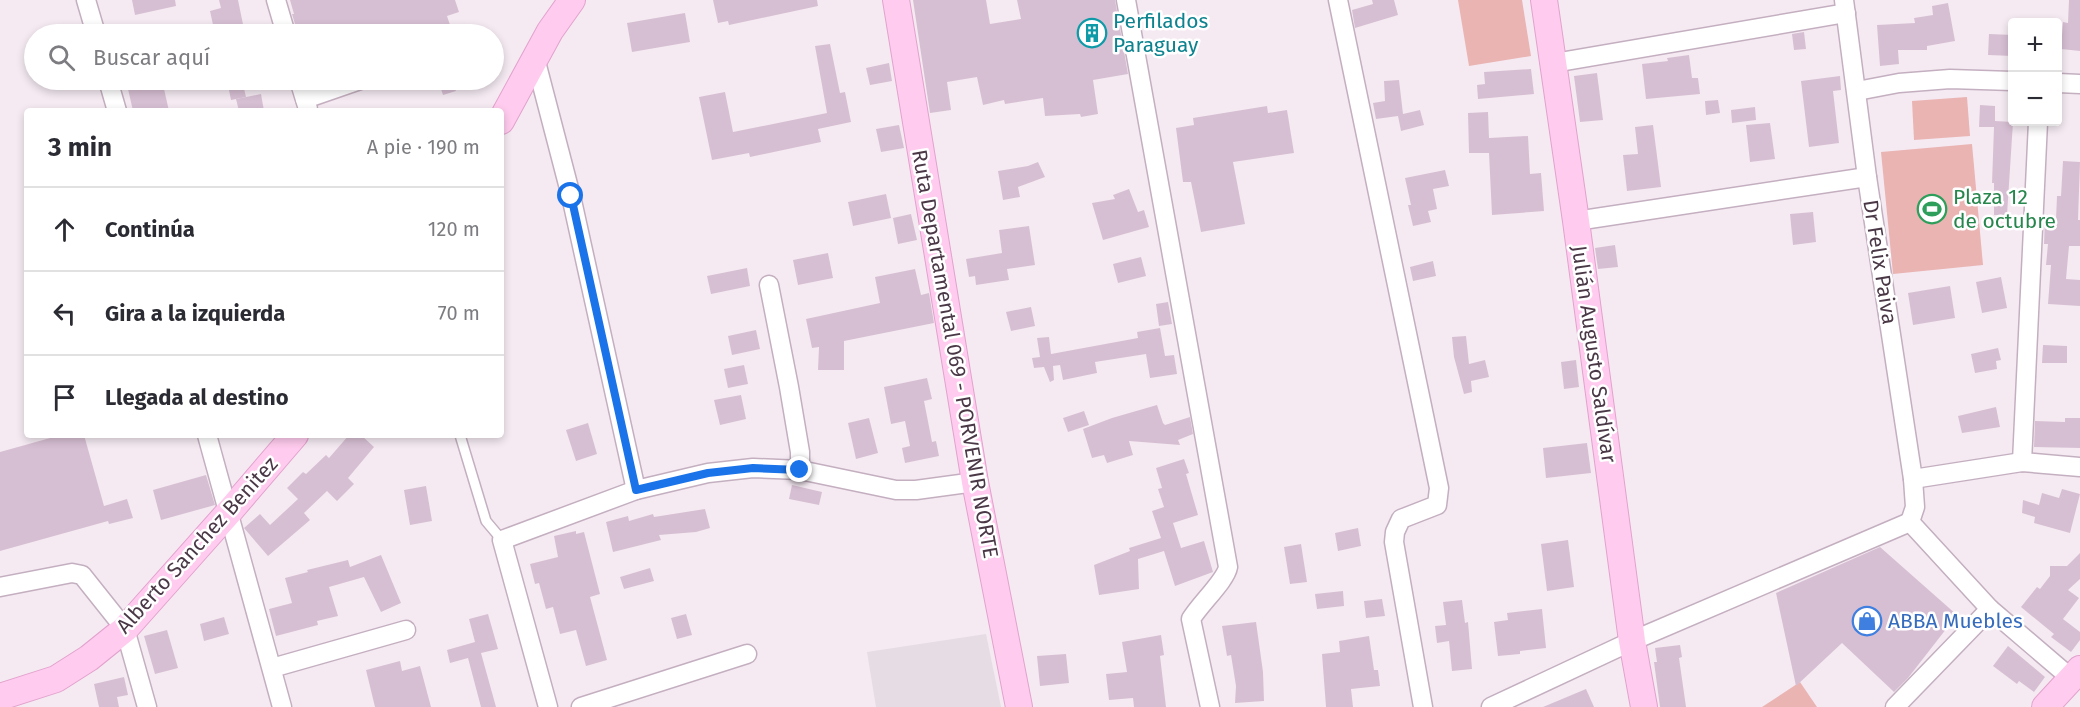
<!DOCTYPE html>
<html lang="es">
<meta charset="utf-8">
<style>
:root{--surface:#fff;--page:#f2f2f3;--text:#2b2b33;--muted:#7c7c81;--line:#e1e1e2}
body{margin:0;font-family:"Fira Sans",sans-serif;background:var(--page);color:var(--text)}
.controls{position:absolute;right:18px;top:18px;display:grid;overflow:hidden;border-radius:6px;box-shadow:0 3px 9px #0003}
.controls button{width:54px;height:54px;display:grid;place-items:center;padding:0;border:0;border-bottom:2px solid var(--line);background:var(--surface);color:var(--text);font:30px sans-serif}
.stop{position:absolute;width:18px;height:18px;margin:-14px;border:4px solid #1a73e8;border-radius:50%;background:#fff}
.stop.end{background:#1a73e8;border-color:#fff;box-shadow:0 2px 6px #0008}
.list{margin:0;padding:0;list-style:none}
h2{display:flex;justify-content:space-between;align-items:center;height:78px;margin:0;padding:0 24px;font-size:26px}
h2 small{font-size:20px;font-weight:400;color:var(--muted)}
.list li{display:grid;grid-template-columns:39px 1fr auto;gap:18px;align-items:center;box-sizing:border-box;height:84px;padding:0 24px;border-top:2px solid var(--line)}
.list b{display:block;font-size:22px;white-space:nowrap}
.list em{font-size:20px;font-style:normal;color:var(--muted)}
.icon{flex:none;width:33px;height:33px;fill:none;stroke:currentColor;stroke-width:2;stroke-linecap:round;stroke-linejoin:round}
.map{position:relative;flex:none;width:2080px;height:707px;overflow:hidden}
.search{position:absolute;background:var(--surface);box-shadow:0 3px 9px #0003;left:24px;top:24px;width:480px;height:66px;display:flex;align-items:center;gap:15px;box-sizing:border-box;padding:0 21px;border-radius:33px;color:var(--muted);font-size:22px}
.panel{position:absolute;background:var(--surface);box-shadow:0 3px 9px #0003;left:24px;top:108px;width:480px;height:330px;border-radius:6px}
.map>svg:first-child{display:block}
</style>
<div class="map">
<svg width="2080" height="707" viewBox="0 0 2080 707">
<rect width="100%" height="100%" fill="#f5eaf2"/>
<polygon fill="#e5dce4" points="986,634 1001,707 876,707 867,652"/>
<g fill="#eab4b3">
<polygon points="1458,0 1522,0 1531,56 1469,66"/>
<polygon points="1967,97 1970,136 1914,140 1912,101"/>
<polygon points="1972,144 1983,265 1893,274 1881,152"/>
<polygon points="1800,682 1817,707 1762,707"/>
</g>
<g fill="#d7bfd3">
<polygon points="132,0 175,0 176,6 135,15"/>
<polygon points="219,0 238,0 245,34 215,34 210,11 221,8"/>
<polygon points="290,0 455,0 459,12 447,16 450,25 435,30 434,26 407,34 298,34 292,14 294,14"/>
<polygon points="713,0 817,0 818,6 729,25 728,21 718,23"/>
<polygon points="913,0 986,0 990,24 1021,19 1017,0 1115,0 1128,74 1093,80 1098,114 1081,117 1080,114 1045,116 1043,98 1005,104 1004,100 983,105 977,77 947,82 951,110 930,113"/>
<polygon points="1372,0 1394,0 1398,15 1355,28 1352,10 1373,4"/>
<polygon points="2069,0 2080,0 2080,51 2061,49 2063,22 2068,23"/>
<polygon points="1948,3 1955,41 1927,46 1927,50 1898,50 1899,64 1880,66 1877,25 1915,23 1914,18 1933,15 1932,6"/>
<polygon points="685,13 690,42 632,52 627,23"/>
<polygon points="1804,32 1806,49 1794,50 1792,34"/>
<polygon points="1989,34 2013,35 2013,56 1988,55"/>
<polygon points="830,44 840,93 845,92 851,122 818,129 821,142 750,157 749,153 712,160 699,97 725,92 733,132 827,113 815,46"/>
<polygon points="1689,55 1692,78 1698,78 1700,94 1646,99 1642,64 1668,61 1667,58"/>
<polygon points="889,63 892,81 870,85 866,68"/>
<polygon points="1531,69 1534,94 1478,99 1477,85 1485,84 1484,72"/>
<polygon points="1597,73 1603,120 1580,122 1574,76"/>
<polygon points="1840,76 1841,90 1833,91 1839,143 1809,147 1801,81"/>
<polygon points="126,80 162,80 169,111 133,111"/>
<polygon points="227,80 242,80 246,97 231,100"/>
<polygon points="438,80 452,80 456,91 443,95"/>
<polygon points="1399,80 1403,114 1420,110 1424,125 1401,131 1398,116 1376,119 1373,103 1385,101 1384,81"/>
<polygon points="261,94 264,111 239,111 236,99"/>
<polygon points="1718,100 1720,113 1706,115 1705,101"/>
<polygon points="1980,105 1995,106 1995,121 2013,122 2007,215 1994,215 1994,183 1992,183 1994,127 1979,127"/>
<polygon points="1267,106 1268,113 1287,110 1294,153 1233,162 1245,224 1201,232 1191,182 1183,182 1176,128 1194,125 1193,118"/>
<polygon points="1755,107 1756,120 1732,123 1731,110"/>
<polygon points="1488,112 1489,138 1528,136 1530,174 1541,173 1544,211 1492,215 1489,153 1469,153 1468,113"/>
<polygon points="1770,123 1775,159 1750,162 1746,125"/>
<polygon points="899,125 904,148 881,152 876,129"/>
<polygon points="1653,125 1661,187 1627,191 1623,155 1638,154 1635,127"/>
<polygon points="2063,161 2080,162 2078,220 2080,220 2080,246 2069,246 2066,279 2080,280 2080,306 2048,304 2051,265 2046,265 2048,244 2044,244 2045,218 2056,219 2057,196 2061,196"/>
<polygon points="1038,162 1045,177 1018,187 1020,197 1003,200 998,171 1028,166"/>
<polygon points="1445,170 1449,186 1433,189 1437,209 1428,211 1431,222 1413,226 1408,205 1411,205 1405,178"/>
<polygon points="1129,189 1138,212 1144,210 1149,227 1103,240 1092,203 1115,199 1113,195"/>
<polygon points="886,194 891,218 853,226 848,202"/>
<polygon points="1813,212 1816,242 1793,245 1790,214"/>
<polygon points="911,214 917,240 898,244 893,218"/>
<polygon points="1029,226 1035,265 1007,269 1009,280 976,285 975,276 969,277 966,259 1002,253 999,230"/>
<polygon points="1615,245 1618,267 1598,269 1595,248"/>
<polygon points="828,253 833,278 798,285 793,260"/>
<polygon points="1141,257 1146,276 1118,283 1113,264"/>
<polygon points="1433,261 1436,276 1413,281 1410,267"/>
<polygon points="747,268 750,286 711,294 707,276"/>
<polygon points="915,269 921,295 929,293 934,323 844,341 844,370 818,370 819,347 812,348 806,319 880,303 875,277"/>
<polygon points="2001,277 2007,308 1982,313 1976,282"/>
<polygon points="1950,286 1955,318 1913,325 1908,293"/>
<polygon points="1168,302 1172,324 1159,326 1156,304"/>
<polygon points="1031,307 1035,326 1011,331 1006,312"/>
<polygon points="1160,328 1165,356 1174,355 1177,374 1150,378 1146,354 1095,362 1097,373 1063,380 1060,365 1053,366 1054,380 1050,382 1044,367 1034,368 1032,358 1040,357 1037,338 1049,337 1051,354 1138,338 1137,332"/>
<polygon points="756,330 760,349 732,355 728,336"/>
<polygon points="1466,336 1469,364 1485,360 1489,377 1471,381 1472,392 1464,394 1454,357 1452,337"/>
<polygon points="2043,345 2067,346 2067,363 2042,363"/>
<polygon points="1998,348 2001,360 1996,361 1997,369 1975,373 1971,354"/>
<polygon points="1576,360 1579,387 1564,389 1561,362"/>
<polygon points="744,365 748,384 728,388 724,369"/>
<polygon points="927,378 932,399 924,401 932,442 936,441 939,456 905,463 902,448 910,446 905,421 891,424 884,387"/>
<polygon points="741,395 746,419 720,425 714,400"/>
<polygon points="1157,405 1163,423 1165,425 1190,417 1193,434 1178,440 1180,445 1129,441 1133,455 1107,463 1104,455 1092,458 1083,429 1112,418"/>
<polygon points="1996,407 2000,427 1962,433 1958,416"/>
<polygon points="1084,411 1089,425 1068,432 1063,418"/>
<polygon points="869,418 878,453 856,459 848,423"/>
<polygon points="2065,418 2080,418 2080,448 2034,447 2035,421 2065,422"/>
<polygon points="588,423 597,454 576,461 566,430"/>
<polygon points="61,435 84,435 104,506 127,499 133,518 109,524 108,521 0,551 0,452"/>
<polygon points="349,435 361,435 374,447 348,478 354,484 337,501 327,491 304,513 310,520 268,556 244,528 260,514 270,525 298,499 287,488 303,472 306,474 326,455 329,458"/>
<polygon points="1587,443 1591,473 1546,478 1543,448"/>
<polygon points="1184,459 1189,473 1186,474 1198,515 1173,523 1181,548 1204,541 1213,572 1175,586 1164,551 1138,559 1139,589 1099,595 1094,565 1130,551 1129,548 1161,538 1152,511 1164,507 1158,489 1162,488 1156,468"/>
<polygon points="206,475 215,505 161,520 153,490"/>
<polygon points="792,485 822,492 819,505 789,499"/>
<polygon points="426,486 432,521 410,525 404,490"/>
<polygon points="2062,489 2080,494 2070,533 2034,523 2035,517 2022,513 2023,500 2039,505 2042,493 2059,498"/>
<polygon points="705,509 710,528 696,532 659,535 661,540 613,552 606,522 628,516 629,521 653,514 654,517"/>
<polygon points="1358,528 1361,546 1338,551 1335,533"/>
<polygon points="576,531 576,534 584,532 600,594 590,597 607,660 586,666 576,630 560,634 553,607 546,609 539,583 535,584 530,564 558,557 554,536"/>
<polygon points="1568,540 1574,587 1547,591 1541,544"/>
<polygon points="1301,544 1307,582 1290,584 1284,547"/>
<polygon points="1880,547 1957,615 1908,678 1894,692 1842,643 1796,686 1776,593"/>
<polygon points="2080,553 2080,579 2068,590 2079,598 2063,619 2080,632 2080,640 2071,652 2051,637 2054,634 2021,607 2037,587 2040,589 2050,576 2050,566 2067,566"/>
<polygon points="381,555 401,603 381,612 364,577 329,587 338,616 317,621 318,625 276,636 269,609 292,603 285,578 308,572 307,570 348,560 350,567"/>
<polygon points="650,568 654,581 624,589 620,577"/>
<polygon points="1343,591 1344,606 1317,609 1315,594"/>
<polygon points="1382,599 1385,616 1366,618 1364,601"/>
<polygon points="1462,600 1465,623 1468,622 1472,669 1452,671 1449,641 1437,643 1435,626 1446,625 1443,602"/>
<polygon points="1542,609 1546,648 1520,651 1520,654 1498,656 1494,622 1508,620 1507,613"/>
<polygon points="488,614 498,649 481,653 496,707 481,707 468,658 450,663 447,650 475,642 469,619"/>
<polygon points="686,614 692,635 677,639 671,618"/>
<polygon points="224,617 229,634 204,641 200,624"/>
<polygon points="1256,622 1263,672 1264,701 1235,703 1236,686 1231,655 1227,656 1222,626"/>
<polygon points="167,630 178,668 155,674 144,636"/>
<polygon points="1161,635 1164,655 1160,656 1166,707 1134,707 1133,698 1109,700 1106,674 1127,672 1122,642"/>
<polygon points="1369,636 1374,670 1378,670 1380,686 1351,689 1353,707 1326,707 1322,654 1340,652 1339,641"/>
<polygon points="1680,645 1682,657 1679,658 1686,707 1660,707 1654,662 1657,662 1655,648"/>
<polygon points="2008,646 2045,677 2034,692 2019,681 2017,684 1993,666"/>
<polygon points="1066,654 1069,683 1040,686 1037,656"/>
<polygon points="400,661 402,671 420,666 431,707 375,707 366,670"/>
<polygon points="124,677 128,695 117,697 119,707 99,707 94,684"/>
<polygon points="1586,689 1594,707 1543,707"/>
</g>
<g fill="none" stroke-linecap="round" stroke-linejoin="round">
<g stroke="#c4afc0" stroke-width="12">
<polyline id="lane" points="460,435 486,521 502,540"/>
</g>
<g stroke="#c4afc0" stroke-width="21">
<g id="street">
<polyline points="86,0 96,34"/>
<polyline points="276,0 286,34"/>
<path d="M1126 0 1228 567C1226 580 1200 604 1191 619L1210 707"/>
<polyline points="1338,0 1439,488 1437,505 1401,519 1395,532 1394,542 1423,707"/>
<polyline points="1844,0 1867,177 1913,479 1915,507 1910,522"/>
<polyline points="535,58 571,196 636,490"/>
<polyline points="1554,63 1846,13"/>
<polyline points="108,80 117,111"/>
<polyline points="299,80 308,109"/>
<polyline points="2058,83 2080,84"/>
<polyline points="1857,91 1899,83 1950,79 2012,81"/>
<polyline points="305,99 360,80"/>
<polyline points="1576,221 1867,177"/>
<polyline points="769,285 789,387 800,452 800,470"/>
<polyline points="207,435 282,707"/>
<polyline points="2022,462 2038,122"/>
<polyline points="1913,479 2022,462 2080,467"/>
<polyline points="1910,522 1990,609"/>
<polyline points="0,587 72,573 82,575 125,629 147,707"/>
<polyline points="272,668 406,630"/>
<polyline points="548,707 502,540 636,490 708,473 753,468 800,470 896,490 916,490 975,482"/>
<polyline points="581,707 747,654"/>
<polyline points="1491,707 1632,641 1910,522"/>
<polyline points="1895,707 1990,609 2072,679"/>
</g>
</g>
<g stroke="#e2a2ce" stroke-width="28">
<g id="secondary">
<polyline points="896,0 975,482 1019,707"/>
<polyline points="1544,0 1576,221 1632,641 1644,707"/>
<polyline points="501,121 550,31 572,0"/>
<polyline points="0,697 56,679 89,658 125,629 229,512 295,435"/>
<polyline points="2045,707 2080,669"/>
</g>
</g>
<use href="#lane" stroke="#fff" stroke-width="9"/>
<use href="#street" stroke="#fff" stroke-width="18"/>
<use href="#secondary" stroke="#ffcbee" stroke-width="26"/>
</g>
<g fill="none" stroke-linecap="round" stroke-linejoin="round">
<polyline stroke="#1a73e8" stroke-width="8" points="571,196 636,490 708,473 753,468 800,470"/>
</g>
<defs>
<g id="building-ring" transform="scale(1.5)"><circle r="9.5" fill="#fff" stroke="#0f9aa8" stroke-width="1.5"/><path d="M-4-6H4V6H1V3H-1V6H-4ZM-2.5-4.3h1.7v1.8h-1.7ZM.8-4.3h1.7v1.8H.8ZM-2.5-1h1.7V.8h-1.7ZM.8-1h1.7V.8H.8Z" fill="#0f9aa8"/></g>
<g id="stadium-ring" transform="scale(1.5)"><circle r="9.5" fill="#fff" stroke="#2e9e5b" stroke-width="1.5"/><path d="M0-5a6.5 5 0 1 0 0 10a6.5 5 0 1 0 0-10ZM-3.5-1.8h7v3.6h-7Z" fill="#2e9e5b"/></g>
<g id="shop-ring" transform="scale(1.5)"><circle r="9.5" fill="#fff" stroke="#3f7fe0" stroke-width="1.5"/><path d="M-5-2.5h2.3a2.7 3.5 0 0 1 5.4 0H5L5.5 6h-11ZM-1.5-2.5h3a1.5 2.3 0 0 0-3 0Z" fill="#3f7fe0"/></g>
</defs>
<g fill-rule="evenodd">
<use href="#building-ring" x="1092" y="33"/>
<use href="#stadium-ring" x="1932" y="209"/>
<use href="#shop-ring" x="1867" y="621"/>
</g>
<g text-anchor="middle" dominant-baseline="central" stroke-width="5" stroke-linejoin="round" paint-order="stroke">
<g font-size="21" fill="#0d838f" stroke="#fff" text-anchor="start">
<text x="1113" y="21">Perfilados<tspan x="1113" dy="24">Paraguay</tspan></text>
</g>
<g font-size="21" fill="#27864d" stroke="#fff" text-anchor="start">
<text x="1953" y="197">Plaza 12<tspan x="1953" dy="24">de octubre</tspan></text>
</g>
<g font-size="21" fill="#4a3847" stroke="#fff">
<text transform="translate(1880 262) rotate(81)">Dr Felix Paiva</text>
<text transform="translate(955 354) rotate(80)">Ruta Departamental 069 - PORVENIR NORTE</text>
<text transform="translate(1594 354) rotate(82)">Julián Augusto Saldívar</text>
<text transform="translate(197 545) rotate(-48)">Alberto Sanchez Benitez</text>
</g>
<g font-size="21" fill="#366cbe" stroke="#fff" text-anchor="start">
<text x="1888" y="621">ABBA Muebles</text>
</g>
</g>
</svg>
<div class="controls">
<button>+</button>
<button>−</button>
</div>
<div class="stop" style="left:571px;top:196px"></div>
<div class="stop end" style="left:800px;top:470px"></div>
<div class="search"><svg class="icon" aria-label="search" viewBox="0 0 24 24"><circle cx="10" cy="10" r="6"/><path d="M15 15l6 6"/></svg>Buscar aquí</div>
<section class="panel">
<h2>3 min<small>A pie · 190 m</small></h2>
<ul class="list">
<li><svg class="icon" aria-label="ahead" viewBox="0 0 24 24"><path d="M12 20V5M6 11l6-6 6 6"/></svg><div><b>Continúa</b></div><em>120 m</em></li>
<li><svg class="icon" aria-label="left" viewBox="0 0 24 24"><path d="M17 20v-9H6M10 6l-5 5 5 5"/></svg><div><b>Gira a la izquierda</b></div><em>70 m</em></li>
<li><svg class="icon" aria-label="arrive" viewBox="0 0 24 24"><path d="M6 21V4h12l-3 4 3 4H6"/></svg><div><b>Llegada al destino</b></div></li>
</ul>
</section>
</div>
